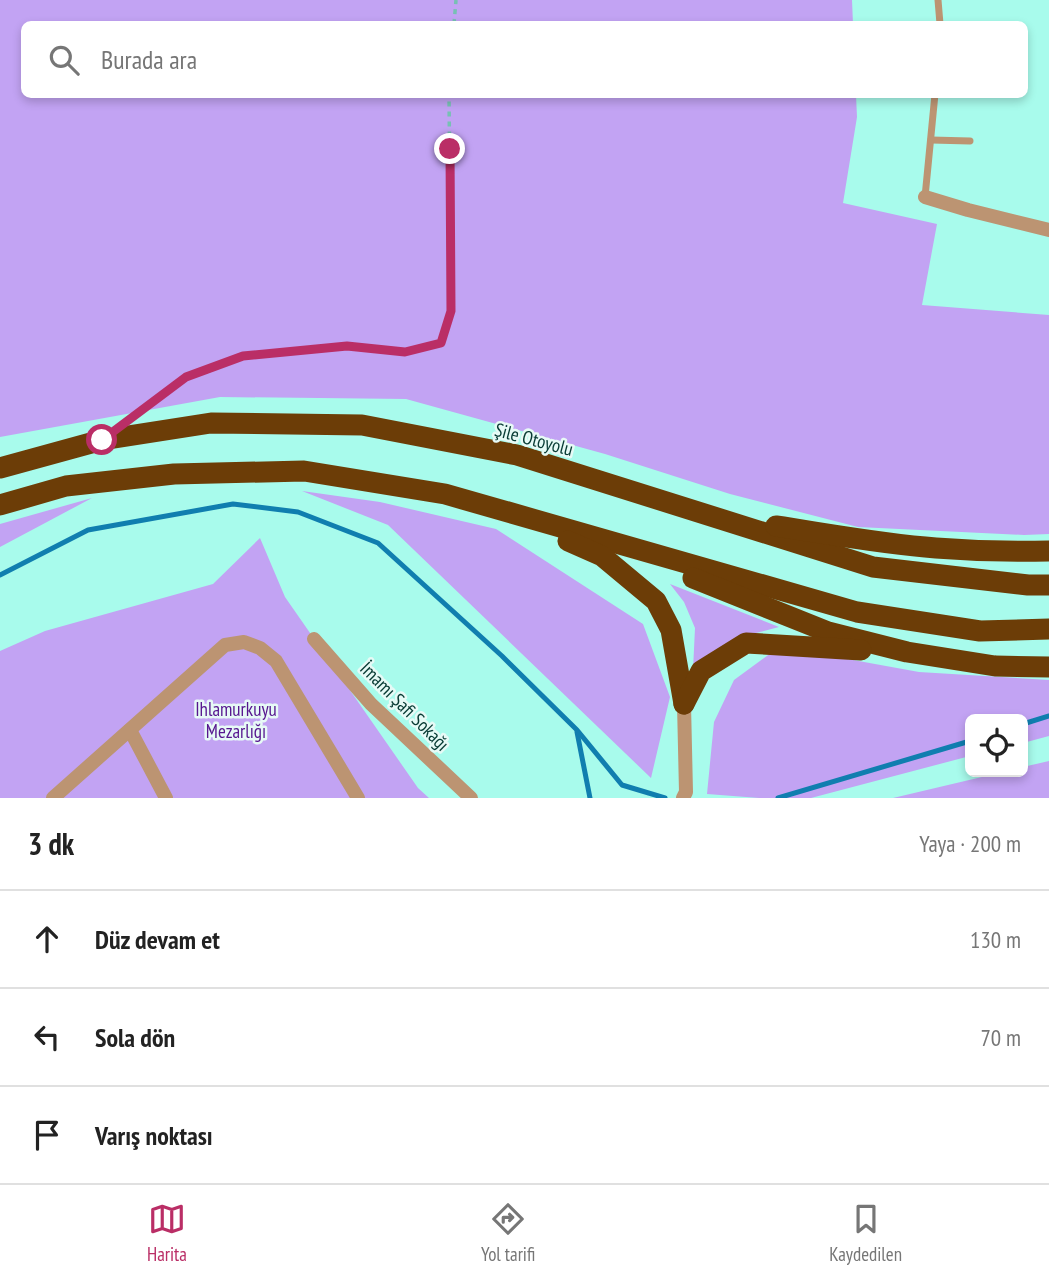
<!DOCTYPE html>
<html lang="tr">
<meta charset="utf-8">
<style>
:root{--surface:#fff;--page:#f6f6f6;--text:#222;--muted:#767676;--line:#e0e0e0;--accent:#ba2e66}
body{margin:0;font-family:"PT Sans Narrow",sans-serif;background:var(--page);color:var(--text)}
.controls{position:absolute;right:21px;bottom:21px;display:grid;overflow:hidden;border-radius:10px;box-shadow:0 4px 10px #0003}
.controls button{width:63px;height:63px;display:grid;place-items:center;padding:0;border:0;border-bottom:2px solid var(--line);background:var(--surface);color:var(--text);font:35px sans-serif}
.stop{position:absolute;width:21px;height:21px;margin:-16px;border:5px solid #ba2e66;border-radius:50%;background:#fff}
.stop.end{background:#ba2e66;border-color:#fff;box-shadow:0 2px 7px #0008}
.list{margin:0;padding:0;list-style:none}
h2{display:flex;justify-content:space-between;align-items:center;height:91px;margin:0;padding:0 28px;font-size:30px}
h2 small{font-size:23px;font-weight:400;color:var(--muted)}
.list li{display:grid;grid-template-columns:46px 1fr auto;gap:21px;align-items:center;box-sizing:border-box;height:98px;padding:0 28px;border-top:2px solid var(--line)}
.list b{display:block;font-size:26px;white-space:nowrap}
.list em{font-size:23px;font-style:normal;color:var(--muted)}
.icon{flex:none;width:38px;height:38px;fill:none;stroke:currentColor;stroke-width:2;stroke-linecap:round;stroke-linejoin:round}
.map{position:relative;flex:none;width:1049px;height:798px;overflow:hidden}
.search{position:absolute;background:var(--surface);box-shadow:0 4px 10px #0003;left:21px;right:21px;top:21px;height:77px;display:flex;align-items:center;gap:18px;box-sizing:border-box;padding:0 24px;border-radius:10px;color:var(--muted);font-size:26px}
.sheet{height:385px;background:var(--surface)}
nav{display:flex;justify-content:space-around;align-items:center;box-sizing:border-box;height:98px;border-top:2px solid var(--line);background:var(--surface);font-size:19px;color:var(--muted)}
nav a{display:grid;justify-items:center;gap:4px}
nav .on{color:var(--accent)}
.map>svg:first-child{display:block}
</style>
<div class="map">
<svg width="1049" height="798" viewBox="0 0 1049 798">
<rect width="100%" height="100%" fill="#a8fbec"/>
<g fill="#c2a3f3">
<polygon points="0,0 852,0 853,24 24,24 24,94 856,95 857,117 843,203 937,224 922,305 1049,315 1049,534 1024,535 858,527 730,494 605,454 406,399 220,397 0,437"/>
<polygon points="302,491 380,502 496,529 643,624 670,697 651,778 388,525"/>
<polygon points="92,498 0,547 0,524"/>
<polygon points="260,538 285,597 418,788 429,798 0,798 0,651 45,631 213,584"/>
<polygon points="670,584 779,627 752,634 692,691 695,628 684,602"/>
<polygon points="809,652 919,672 1049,680 1049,736 1023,743 1023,719 970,719 970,756 811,798 759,798 707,794 714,722 734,680 771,653"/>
<polygon points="1049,761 1049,798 893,798 1003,772 1023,772 1023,767"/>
</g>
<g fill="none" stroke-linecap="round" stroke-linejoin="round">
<g stroke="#107eaf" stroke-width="5">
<polyline points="0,575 88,530 233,504 298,512 378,543 502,656 577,730 622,785 665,798"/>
<polyline points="1023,724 1049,716"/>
<polyline points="577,732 590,798"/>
<polyline points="778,798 970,741"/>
</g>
<g stroke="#77c0b4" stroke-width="3.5" stroke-dasharray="5 5" stroke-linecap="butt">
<polyline points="454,24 456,0"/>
<polyline points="137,414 186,377 243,356 347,347 405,352 441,343 451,311 449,94"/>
</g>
<g stroke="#bc9472" stroke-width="7">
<polyline points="938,0 940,24"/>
<polyline points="931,140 970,141"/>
<polyline points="925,197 935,94"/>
</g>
<g stroke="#bc9472" stroke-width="14">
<polyline points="925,197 968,210 1049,230"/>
<polyline points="314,639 371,704 471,798"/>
<polyline points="130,730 166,798"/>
<polyline points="53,798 225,645 244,642 260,648 276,661 358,798"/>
<polyline points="683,798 686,792 684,704"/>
</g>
<g stroke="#6c3d07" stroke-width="21">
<polyline points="0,468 102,440 211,423 362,425 517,455 873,567 1028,585 1049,585"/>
<polyline points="0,505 66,486 174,474 304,471 445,494 857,612 980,631 1049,629"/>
<path d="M776 526C829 534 882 544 936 548 974 551 1011 552 1049 551"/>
<polyline points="568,541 602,556 656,601 671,630 684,704"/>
<polyline points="693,578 828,632 907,652 995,666 1049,667"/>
<polyline points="684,704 701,671 746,643 861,650"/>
</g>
</g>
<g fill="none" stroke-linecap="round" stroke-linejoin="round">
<polyline stroke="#ba2e66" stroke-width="9" points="102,440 186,377 243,356 347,346 405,352 441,343 451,311 450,149"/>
</g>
<g text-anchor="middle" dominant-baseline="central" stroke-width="5" stroke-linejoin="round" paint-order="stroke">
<g font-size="19" fill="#083b34" stroke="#e7faf6">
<text transform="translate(534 439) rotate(15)">Şile Otoyolu</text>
<text transform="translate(405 706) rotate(45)">İmamı Şafi Sokağı</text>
</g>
<g font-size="19" fill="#56168f" stroke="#e7faf6">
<text x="236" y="709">Ihlamurkuyu<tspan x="236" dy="22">Mezarlığı</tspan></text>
</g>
</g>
</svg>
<div class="controls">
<button><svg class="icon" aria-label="locate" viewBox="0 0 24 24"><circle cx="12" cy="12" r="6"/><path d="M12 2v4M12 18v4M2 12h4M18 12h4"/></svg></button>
</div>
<div class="stop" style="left:102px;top:440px"></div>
<div class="stop end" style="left:450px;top:149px"></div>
<div class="search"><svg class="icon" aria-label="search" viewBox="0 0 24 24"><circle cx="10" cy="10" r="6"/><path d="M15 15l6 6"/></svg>Burada ara</div>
</div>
<section class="sheet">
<h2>3 dk<small>Yaya · 200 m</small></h2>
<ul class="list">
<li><svg class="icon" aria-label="ahead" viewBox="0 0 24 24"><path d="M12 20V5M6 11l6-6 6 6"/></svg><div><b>Düz devam et</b></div><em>130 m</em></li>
<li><svg class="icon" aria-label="left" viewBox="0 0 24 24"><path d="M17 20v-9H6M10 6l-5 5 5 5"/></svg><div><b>Sola dön</b></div><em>70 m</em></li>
<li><svg class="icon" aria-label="arrive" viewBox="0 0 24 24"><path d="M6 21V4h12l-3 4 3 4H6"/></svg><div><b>Varış noktası</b></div></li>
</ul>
</section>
<nav>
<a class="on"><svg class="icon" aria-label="map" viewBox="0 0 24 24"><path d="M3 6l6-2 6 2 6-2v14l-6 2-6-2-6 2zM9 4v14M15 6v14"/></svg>Harita</a>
<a><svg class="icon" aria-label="directions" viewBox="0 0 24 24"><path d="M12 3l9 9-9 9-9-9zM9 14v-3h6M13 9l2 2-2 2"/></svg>Yol tarifi</a>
<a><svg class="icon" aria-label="saved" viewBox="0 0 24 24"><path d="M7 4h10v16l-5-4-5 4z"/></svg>Kaydedilen</a>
</nav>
